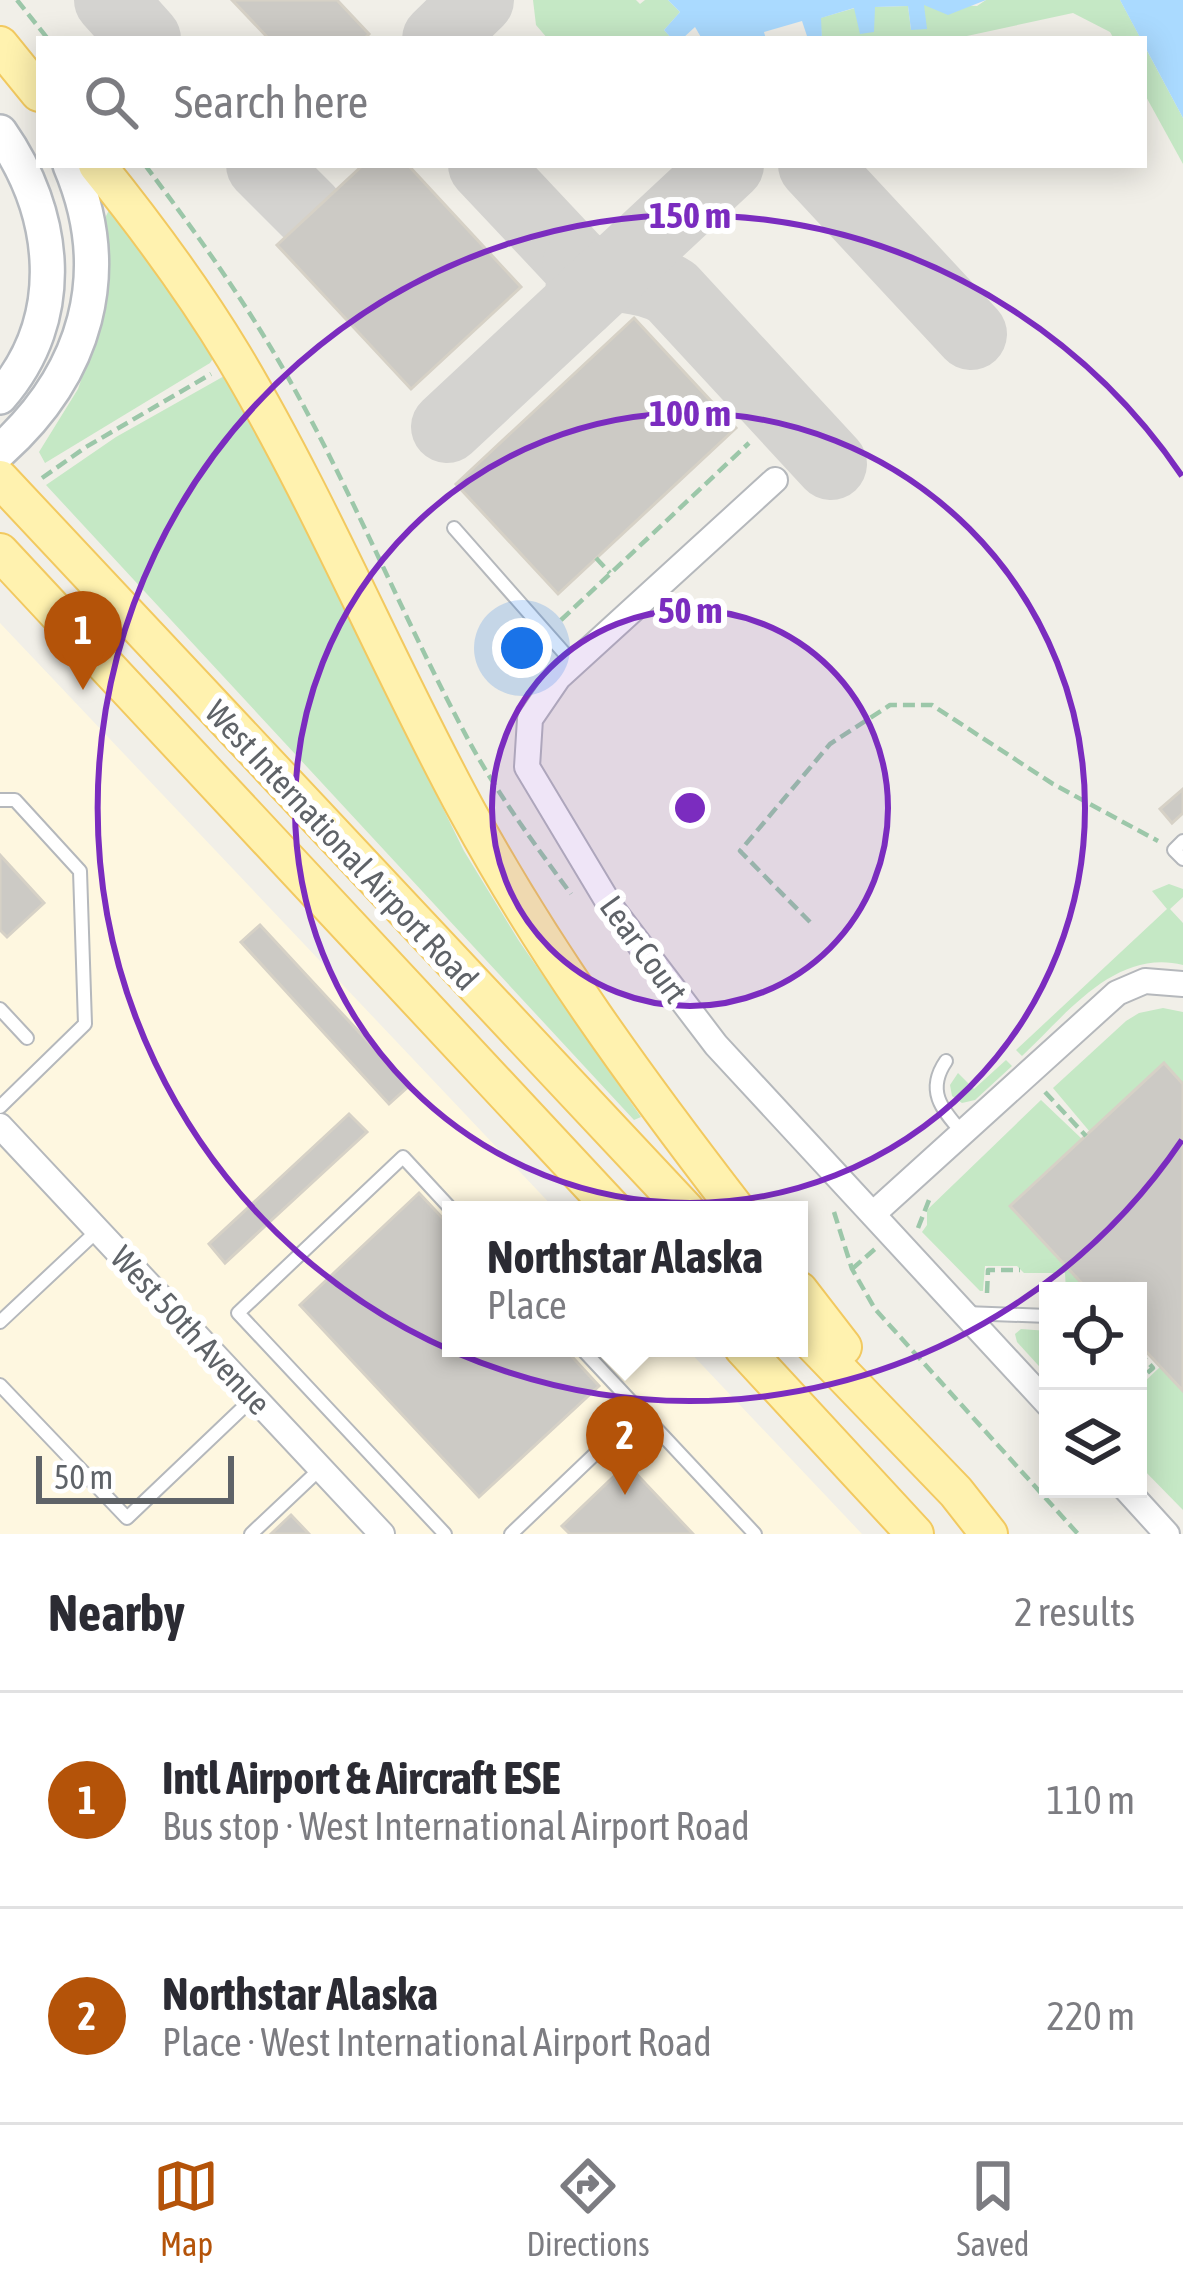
<!DOCTYPE html>
<meta charset="utf-8">
<style>
:root{--surface:#fff;--page:#f7f7f7;--text:#2b2b33;--muted:#7c7c81;--line:#e1e1e2;--accent:#b45309}
body{margin:0;font-family:"Asap Condensed",sans-serif;background:var(--page);color:var(--text)}
.controls{position:absolute;right:36px;bottom:36px;display:grid;overflow:hidden;border-radius:0px;box-shadow:0 6px 30px #0003}
.controls button{width:108px;height:108px;display:grid;place-items:center;padding:0;border:0;border-bottom:3px solid var(--line);background:var(--surface);color:var(--text);font:60px sans-serif}
.scale{position:absolute;left:36px;bottom:30px;width:198px;box-sizing:border-box;padding-left:12px;border:6px solid #5f6368;border-top:0;font-size:33px;line-height:42px;white-space:nowrap;color:#5f6368;-webkit-text-stroke:9px #fff;paint-order:stroke}
.you{position:absolute;left:522px;top:648px;width:42px;height:42px;margin:-30px;border:9px solid #fff;border-radius:50%;background:#1a73e8;box-shadow:0 0 0 18px #1a73e833}
.badge{display:grid;place-items:center;width:78px;height:78px;border-radius:50%;background:var(--accent);color:#fff;font-size:39px;font-weight:700}
.pin{position:absolute;translate:-50% -99px;filter:drop-shadow(0 3px 6px #0008)}
.pin::after{content:'';position:absolute;top:63px;width:42px;height:36px;background:inherit;clip-path:polygon(0 0,100% 0,50% 100%)}
.popup{position:absolute;left:442px;top:1201px;width:366px;height:156px;box-sizing:border-box;display:grid;place-content:center;border-radius:0px;background:var(--surface);filter:drop-shadow(0 3px 9px #0005);font-size:39px;white-space:nowrap;color:var(--muted)}
.popup b{font-size:45px;color:var(--text)}
.popup::after{content:'';position:absolute;left:50%;top:100%;margin-left:-24px;border:24px solid transparent;border-top-color:var(--surface)}
.list{margin:0;padding:0;list-style:none}
h2{display:flex;justify-content:space-between;align-items:center;height:156px;margin:0;padding:0 48px;font-size:51px}
h2 small{font-size:39px;font-weight:400;color:var(--muted)}
.list li{display:grid;grid-template-columns:78px 1fr auto;gap:36px;align-items:center;box-sizing:border-box;height:216px;padding:0 48px;border-top:3px solid var(--line)}
.list b{display:block;font-size:45px;white-space:nowrap}
.list p{margin:0;font-size:39px;white-space:nowrap;color:var(--muted)}
.list em{font-size:39px;font-style:normal;color:var(--muted)}
.icon{flex:none;width:66px;height:66px;fill:none;stroke:currentColor;stroke-width:2;stroke-linecap:round;stroke-linejoin:round}
.map{position:relative;flex:none;width:1183px;height:1534px;overflow:hidden}
.search{position:absolute;background:var(--surface);box-shadow:0 6px 30px #0003;left:36px;right:36px;top:36px;height:132px;display:flex;align-items:center;gap:30px;box-sizing:border-box;padding:0 42px;border-radius:0px;color:var(--muted);font-size:45px}
.sheet{height:588px;background:var(--surface)}
nav{display:flex;justify-content:space-around;align-items:center;box-sizing:border-box;height:168px;border-top:3px solid var(--line);background:var(--surface);font-size:33px;color:var(--muted)}
nav a{display:grid;justify-items:center;gap:6px}
nav .on{color:var(--accent)}
.map>svg:first-child{display:block}
</style>
<div class="map">
<svg width="1183" height="1534" viewBox="0 0 1183 1534">
<rect width="100%" height="100%" fill="#f1efe8"/>
<polygon fill="#fef7e0" points="0,623 556,1210 451,1210 451,1348 686,1348 862,1534 0,1534"/>
<g fill="#c5e8c5">
<polygon points="533,0 636,0 640,4 645,0 668,0 680,12 664,30 672,39 548,39 536,25"/>
<polygon points="986,0 1120,0 1141,39 1114,39 1110,32 1073,13 953,39 822,39 820,18 855,8 861,34 874,7 908,6 911,30 924,4 977,6"/>
<polygon points="1144,45 1183,118 1183,164 1144,93"/>
<polygon points="110,208 216,354 210,363 45,463 39,452 78,389 107,304 106,216"/>
<polygon points="226,375 236,387 464,851 519,941 641,1117 634,1120 46,485 116,437"/>
<path d="M1169 884 1183 889V897L1170 909 1183 923V965C1115 948 1066 1015 1022 1056L1016 1050 1167 909 1152 891Z"/>
<polygon points="1163,1008 1183,1012 1183,1084 1090,1132 1053,1088 1126,1021 1139,1013"/>
<polygon points="1006,1060 1012,1066 975,1100 962,1103 952,1096 950,1085 958,1073 974,1089"/>
<polygon points="1041,1100 1082,1139 1086,1287 1066,1291 1065,1273 1024,1273 1017,1266 985,1266 983,1291 980,1291 922,1232 927,1225 927,1210"/>
<polygon points="1021,1329 1048,1331 1048,1376 1017,1342 1015,1334"/>
<polygon points="1160,1367 1183,1391 1183,1510 1138,1464 1142,1384"/>
</g>
<g fill="#aadaff">
<polygon points="668,0 986,0 948,15 924,5 927,29 911,30 908,6 875,7 874,32 860,34 854,8 821,18 822,39 808,39 802,21 764,32 766,39 702,39 695,27 682,39 672,39 664,30 680,12"/>
<polygon points="1120,0 1183,0 1183,118"/>
</g>
<g fill="none" stroke-linecap="round" stroke-linejoin="round">
<g stroke="#d4d3d0" stroke-width="72">
<polyline points="110,0 145,39"/>
<polyline points="438,39 478,0"/>
<polyline points="262,165 308,211"/>
<polyline points="484,165 577,264 582,277 581,302"/>
<polyline points="814,165 971,334"/>
<path d="M578 265C608 281 642 272 672 292L831 464"/>
<polyline points="447,427 728,165"/>
</g>
</g>
<g fill="#cccac5" stroke="#d6d1c6" stroke-width="3">
<polygon points="232,0 337,0 369,34 364,39 269,39"/>
<polygon points="363,165 408,165 521,287 411,389 277,245"/>
<polygon points="634,318 736,428 558,594 456,484"/>
<polygon points="1183,789 1183,813 1172,823 1160,809"/>
<polygon points="0,855 44,903 7,937 0,930"/>
<polygon points="260,925 409,1086 389,1104 241,942"/>
<polygon points="1164,1063 1183,1084 1183,1391 1138,1343 1138,1291 1089,1291 1010,1206"/>
<polygon points="349,1114 367,1132 225,1263 209,1244"/>
<polygon points="419,1193 451,1227 451,1348 564,1348 599,1386 479,1497 300,1305"/>
<polygon points="627,1464 693,1534 570,1534 562,1526"/>
<polygon points="291,1515 309,1534 271,1534"/>
</g>
<g fill="none" stroke-linecap="round" stroke-linejoin="round">
<g stroke="#b5b8bc" stroke-width="16">
<g id="lane">
<polyline points="454,528 573,663"/>
<polyline points="0,800 15,800 80,871 85,1024 0,1107"/>
<polyline points="1183,841 1174,850 1183,859"/>
<polyline points="0,1009 27,1038"/>
<path d="M946 1061C926 1090 941 1109 962 1132"/>
<polyline points="965,1313 1048,1316"/>
<polyline points="0,1322 97,1231"/>
<polyline points="581,1348 755,1534"/>
<polyline points="0,1385 127,1518 253,1398"/>
<polyline points="251,1534 320,1469"/>
<polyline points="445,1534 238,1313 403,1157 452,1210"/>
<polyline points="511,1534 640,1411"/>
</g>
</g>
<g stroke="#b5b8bc" stroke-width="28">
<g id="street">
<polyline points="775,480 558,678 530,719 527,767 611,907 716,1045 1048,1404"/>
<polyline points="0,1126 382,1534"/>
<polyline points="873,1214 1117,993 1145,981 1183,984"/>
<polyline points="1126,1489 1167,1534"/>
</g>
</g>
<g stroke="#b6babf" stroke-width="38">
<g id="secondary">
<path d="M0 132C57 213 69 318 0 397"/>
<path d="M0 451C86 374 116 273 70 165"/>
</g>
</g>
<g stroke="#f2c960" stroke-width="40">
<g id="primary">
<polyline points="0,45 39,93"/>
<path d="M97 165C147 227 193 289 234 357 321 503 386 662 467 811 544 953 639 1083 737 1210"/>
<polyline points="0,479 686,1210"/>
<polyline points="0,552 614,1210"/>
<polyline points="799,1290 843,1347"/>
<polyline points="799,1329 956,1492 989,1534"/>
<polyline points="743,1348 915,1534"/>
</g>
</g>
<g stroke="#9cc7a9" stroke-width="4.5" stroke-dasharray="12 6" stroke-linecap="butt">
<polyline points="17,0 48,39"/>
<path d="M145 165C200 238 253 312 296 392 359 507 408 628 470 743 499 796 535 845 571 894"/>
<polyline points="42,478 86,447 211,374"/>
<polyline points="596,558 610,573"/>
<polyline points="561,620 749,443"/>
<polyline points="810,922 740,851 830,744 890,705 932,705 1053,784 1158,841"/>
<polyline points="1045,1092 1086,1136"/>
<polyline points="834,1212 852,1269 875,1309 1078,1534"/>
<polyline points="918,1228 929,1200"/>
<polyline points="852,1269 875,1249"/>
<polyline points="987,1293 988,1270 1020,1270"/>
<polyline points="1138,1351 1153,1368 1138,1381"/>
</g>
<use href="#lane" stroke="#fff" stroke-width="12"/>
<use href="#street" stroke="#fff" stroke-width="24"/>
<use href="#secondary" stroke="#fff" stroke-width="33"/>
<use href="#primary" stroke="#fff2af" stroke-width="36"/>
</g>
<circle cx="690" cy="808" r="198" fill="#7b2cbf" fill-opacity=".12"/>
<g fill="none" stroke="#7b2cbf" stroke-width="6">
<circle cx="690" cy="808" r="198"/>
<circle cx="690" cy="808" r="395"/>
<path d="M1182 1140A593 593 0 1 1 1182 476"/>
</g>
<g text-anchor="middle" dominant-baseline="central" stroke-width="12" stroke-linejoin="round" paint-order="stroke">
<g font-size="33" fill="#5f6368" stroke="#fff">
<text transform="translate(342 845) rotate(47)">West International Airport Road</text>
<text transform="translate(644 949) rotate(54)">Lear Court</text>
<text transform="translate(191 1330) rotate(47)">West 50th Avenue</text>
</g>
</g>
<circle cx="690" cy="808" r="18" fill="#7b2cbf" stroke="#fff" stroke-width="6"/>
<g font-size="36" text-anchor="middle" font-weight="bold" fill="#7b2cbf" stroke="#fff" stroke-width="12" stroke-linejoin="round" paint-order="stroke">
<text x="690" y="228">150 m</text>
<text x="690" y="426">100 m</text>
<text x="690" y="623">50 m</text>
</g>
</svg>
<div class="controls">
<button><svg class="icon" aria-label="locate" viewBox="0 0 24 24"><circle cx="12" cy="12" r="6"/><path d="M12 2v4M12 18v4M2 12h4M18 12h4"/></svg></button>
<button><svg class="icon" aria-label="layers" viewBox="0 0 24 24"><path d="M12 4l9 5-9 5-9-5zM3 14l9 5 9-5"/></svg></button>
</div>
<div class="scale">50 m</div>
<div class="you"></div>
<div class="pin badge" style="left:83px;top:690px">1</div>
<div class="pin badge" style="left:625px;top:1495px">2</div>
<div class="popup"><b>Northstar Alaska</b>Place</div>
<div class="search"><svg class="icon" aria-label="search" viewBox="0 0 24 24"><circle cx="10" cy="10" r="6"/><path d="M15 15l6 6"/></svg>Search here</div>
</div>
<section class="sheet">
<h2>Nearby<small>2 results</small></h2>
<ul class="list">
<li><span class="badge">1</span><div><b>Intl Airport &amp; Aircraft ESE</b><p>Bus stop · West International Airport Road</p></div><em>110 m</em></li>
<li><span class="badge">2</span><div><b>Northstar Alaska</b><p>Place · West International Airport Road</p></div><em>220 m</em></li>
</ul>
</section>
<nav>
<a class="on"><svg class="icon" aria-label="map" viewBox="0 0 24 24"><path d="M3 6l6-2 6 2 6-2v14l-6 2-6-2-6 2zM9 4v14M15 6v14"/></svg>Map</a>
<a><svg class="icon" aria-label="directions" viewBox="0 0 24 24"><path d="M12 3l9 9-9 9-9-9zM9 14v-3h6M13 9l2 2-2 2"/></svg>Directions</a>
<a><svg class="icon" aria-label="saved" viewBox="0 0 24 24"><path d="M7 4h10v16l-5-4-5 4z"/></svg>Saved</a>
</nav>
